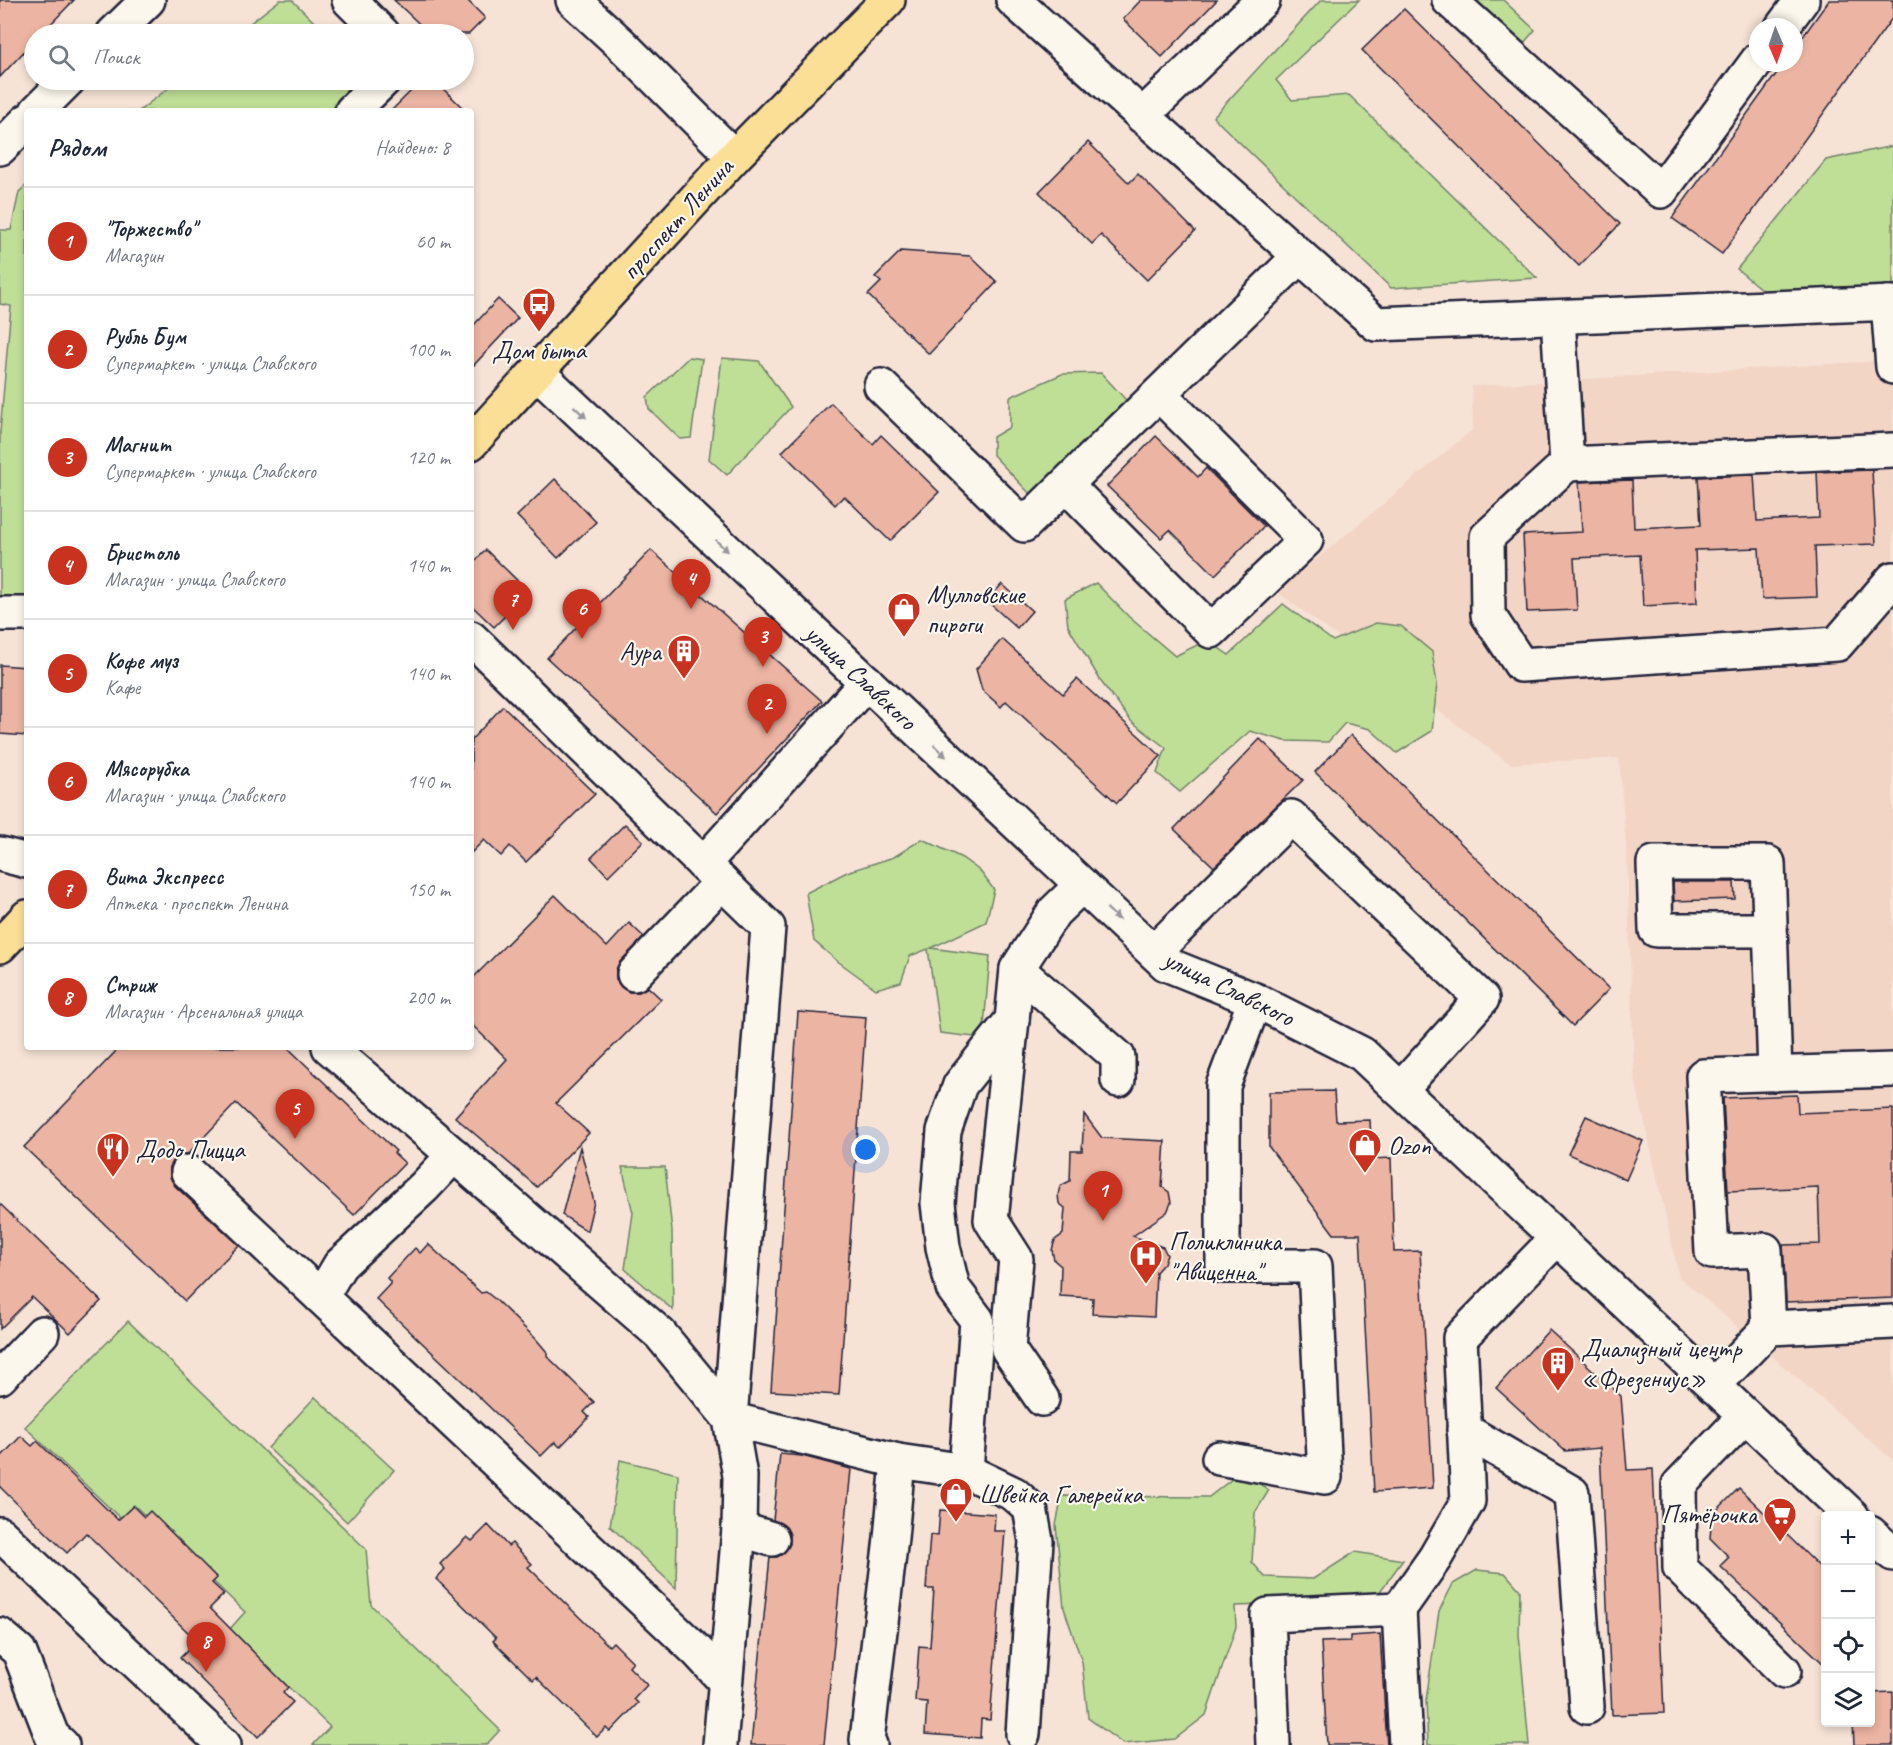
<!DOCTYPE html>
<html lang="ru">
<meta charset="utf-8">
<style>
:root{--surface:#fff;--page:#f2f2f3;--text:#1f2937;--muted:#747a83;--line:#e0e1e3;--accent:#c8321e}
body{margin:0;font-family:Caveat,sans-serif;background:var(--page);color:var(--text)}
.controls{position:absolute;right:18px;bottom:18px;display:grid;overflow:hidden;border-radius:6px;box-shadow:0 3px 9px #0003}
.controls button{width:54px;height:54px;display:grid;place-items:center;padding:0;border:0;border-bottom:2px solid var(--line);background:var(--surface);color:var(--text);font:30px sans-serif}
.compass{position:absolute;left:1749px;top:18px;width:54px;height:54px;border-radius:50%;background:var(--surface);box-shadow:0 3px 9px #0003;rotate:178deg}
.you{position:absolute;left:866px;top:1150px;width:21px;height:21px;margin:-15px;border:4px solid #fff;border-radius:50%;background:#1a73e8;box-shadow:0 0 0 9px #1a73e833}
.badge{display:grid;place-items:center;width:39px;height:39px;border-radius:50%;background:var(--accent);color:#fff;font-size:20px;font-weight:700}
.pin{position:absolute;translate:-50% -50px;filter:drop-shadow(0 2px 3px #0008)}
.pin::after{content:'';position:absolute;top:32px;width:21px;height:18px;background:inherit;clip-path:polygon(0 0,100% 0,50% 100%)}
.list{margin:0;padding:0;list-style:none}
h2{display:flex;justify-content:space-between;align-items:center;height:78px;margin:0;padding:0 24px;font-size:26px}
h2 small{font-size:20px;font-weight:400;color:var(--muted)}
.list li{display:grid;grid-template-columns:39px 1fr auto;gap:18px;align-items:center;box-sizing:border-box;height:108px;padding:0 24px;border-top:2px solid var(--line)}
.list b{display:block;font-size:22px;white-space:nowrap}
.list p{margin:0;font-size:20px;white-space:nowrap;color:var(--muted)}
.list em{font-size:20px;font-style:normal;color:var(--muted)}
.icon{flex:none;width:33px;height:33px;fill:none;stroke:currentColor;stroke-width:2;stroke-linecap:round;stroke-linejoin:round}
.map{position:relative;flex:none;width:1893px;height:1745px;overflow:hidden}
.search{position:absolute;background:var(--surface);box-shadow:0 3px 9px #0003;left:24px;top:24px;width:450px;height:66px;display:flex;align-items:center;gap:15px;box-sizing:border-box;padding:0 21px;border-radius:33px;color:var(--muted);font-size:22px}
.panel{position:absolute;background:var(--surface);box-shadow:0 3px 9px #0003;left:24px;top:108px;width:450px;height:942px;border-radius:6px}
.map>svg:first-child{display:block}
</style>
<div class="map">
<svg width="1893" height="1745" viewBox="0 0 1893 1745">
<rect width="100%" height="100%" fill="#f6e3d6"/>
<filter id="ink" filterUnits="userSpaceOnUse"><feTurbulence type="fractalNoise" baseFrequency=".0167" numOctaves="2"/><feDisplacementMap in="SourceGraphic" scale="12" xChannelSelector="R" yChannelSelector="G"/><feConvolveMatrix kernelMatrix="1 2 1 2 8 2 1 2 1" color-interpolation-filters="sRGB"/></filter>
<g filter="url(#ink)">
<polygon fill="#f3d5c6" points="1893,360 1893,1460 1679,1277 1634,1075 1627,860 1619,758 1510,764 1277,592 1473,429 1472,386"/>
<g fill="#bfdf97" stroke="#708069" stroke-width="1.5">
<polygon points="280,0 292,0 326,34 236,34"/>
<polygon points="1321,0 1359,0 1276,80 1292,100 1349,95 1537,278 1391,288 1213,117"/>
<polygon points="1475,0 1503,0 1535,30 1523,44"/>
<polygon points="179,80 367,80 335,111 139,111"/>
<polygon points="1893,146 1893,289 1768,295 1737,269 1826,160"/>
<polygon points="27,185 27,604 0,605 0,432 11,306 0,304 0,230 11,230 19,192"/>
<polygon points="689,357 702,359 691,438 680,439 649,409 647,397"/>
<polygon points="722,358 759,361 791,407 727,475 709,459"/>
<polygon points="1101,373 1127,401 1116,420 1033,497 993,455 993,437 1010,427 1010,397 1062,374"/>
<polygon points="1096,583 1129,617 1175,656 1207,640 1229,655 1283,604 1333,641 1376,623 1401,626 1432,652 1437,684 1432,731 1397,753 1370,729 1345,723 1328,742 1285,741 1250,731 1180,792 1157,773 1166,748 1131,721 1102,683 1068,626 1065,599"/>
<polygon points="922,839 962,858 980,871 994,890 986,922 931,948 990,956 983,1038 940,1033 928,949 910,956 901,982 876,989 836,960 814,941 806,893 847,872 894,857"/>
<polygon points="622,1167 665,1167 672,1231 673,1310 625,1269 633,1213"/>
<polygon points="128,1321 366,1549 371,1605 500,1730 486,1745 313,1745 330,1727 229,1630 245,1612 134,1505 120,1518 25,1427"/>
<polygon points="315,1397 394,1470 347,1522 268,1448"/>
<polygon points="620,1460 678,1474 676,1588 610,1526"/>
<polygon points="1241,1472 1269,1490 1255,1513 1252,1562 1265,1577 1313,1579 1355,1552 1403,1560 1378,1594 1376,1601 1235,1606 1236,1627 1206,1715 1175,1739 1123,1744 1088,1718 1082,1662 1064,1608 1056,1525 1062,1496 1209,1497"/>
<polygon points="1477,1570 1505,1573 1520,1590 1519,1634 1529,1745 1428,1745 1426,1700 1439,1611 1453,1584"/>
</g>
<g fill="#ecb4a2" stroke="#22223b" stroke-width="1.5">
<polygon points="0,0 74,0 41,34 34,34 34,41 0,77"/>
<polygon points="394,0 467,0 485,18 469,34 430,34"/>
<polygon points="1141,0 1217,0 1162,57 1123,19"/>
<polygon points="1829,0 1893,0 1893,17 1722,254 1672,218 1784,63 1794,63 1794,49"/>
<polygon points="1404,9 1620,224 1579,266 1362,50"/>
<polygon points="422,80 434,80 466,111 391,111"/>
<polygon points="1088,142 1129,183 1138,174 1195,231 1147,280 1101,235 1092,244 1039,192"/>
<polygon points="901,251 970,256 997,282 929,354 868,295 881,282 875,277"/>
<polygon points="498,299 518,318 471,368 471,328"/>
<polygon points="831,403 873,444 881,435 939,492 890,541 844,496 835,505 782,452"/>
<polygon points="1156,436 1198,477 1206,468 1264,526 1215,575 1170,530 1161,538 1107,486"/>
<polygon points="1872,470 1876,544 1815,546 1817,597 1762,599 1759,548 1695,550 1697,603 1643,606 1640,555 1574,558 1577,610 1527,612 1523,535 1582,532 1579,482 1632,480 1634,528 1701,525 1698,477 1754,475 1757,521 1819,518 1817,472"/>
<polygon points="555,479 596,522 558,558 517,516"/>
<polygon points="486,550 529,592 494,627 471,605 471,565"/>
<polygon points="651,550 822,701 717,813 547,658"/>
<polygon points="1002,584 1032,611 1017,628 987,601"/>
<polygon points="1002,639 1063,694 1077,679 1161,756 1117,803 1006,701 1001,707 982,690 976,669"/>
<polygon points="0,665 27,667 27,736 0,734"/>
<polygon points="503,706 595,794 526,862 510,846 501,856 484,840 471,853 471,740"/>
<polygon points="1351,735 1609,989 1573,1026 1315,772"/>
<polygon points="1260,739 1303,780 1214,867 1174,829"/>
<polygon points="625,824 643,841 608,876 591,858"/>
<polygon points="1673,882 1734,882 1735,899 1674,901"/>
<polygon points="555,895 607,947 629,923 644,937 620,962 616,970 616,979 621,987 629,992 639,992 648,987 661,999 556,1103 589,1133 537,1187 455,1117 507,1059 471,1024 471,980"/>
<polygon points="798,1012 866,1017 839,1395 771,1391"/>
<polygon points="120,1047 287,1047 396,1151 394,1153 405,1163 354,1215 236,1103 188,1154 182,1154 175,1159 170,1167 170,1177 175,1186 239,1245 185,1301 24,1147"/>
<polygon points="1334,1091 1336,1121 1370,1120 1372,1159 1391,1158 1394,1252 1420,1251 1433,1488 1374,1492 1360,1234 1334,1234 1269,1147 1269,1092"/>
<polygon points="1797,1095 1798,1113 1893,1109 1893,1298 1786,1302 1783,1245 1820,1244 1818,1187 1728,1191 1723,1098"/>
<polygon points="1084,1114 1102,1138 1165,1141 1162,1187 1169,1192 1171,1203 1167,1212 1133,1236 1163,1247 1167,1255 1164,1263 1156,1272 1154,1317 1092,1314 1093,1298 1060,1296 1061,1266 1054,1260 1052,1250 1055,1240 1063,1234 1065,1208 1059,1203 1058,1195 1060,1186 1070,1181 1071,1151 1082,1151"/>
<polygon points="1586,1116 1643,1141 1626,1180 1568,1154"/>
<polygon points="580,1147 594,1202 587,1231 562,1215"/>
<polygon points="0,1204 101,1301 70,1333 32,1297 0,1329"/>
<polygon points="428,1244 481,1293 486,1292 496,1300 536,1339 547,1352 547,1356 594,1402 584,1412 589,1417 560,1447 555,1442 541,1456 376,1299 391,1283 387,1278 415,1248 420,1253"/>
<polygon points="1549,1330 1621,1396 1627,1470 1653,1469 1664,1713 1612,1715 1600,1448 1565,1451 1496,1388"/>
<polygon points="21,1436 32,1446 37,1441 118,1520 133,1506 144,1517 150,1511 217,1578 212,1583 224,1594 210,1608 288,1687 283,1693 293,1702 258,1737 180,1658 197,1641 86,1533 67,1553 0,1487 0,1458"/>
<polygon points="780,1454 802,1456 851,1469 824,1745 751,1745 770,1557 777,1557 784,1553 790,1544 790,1535 786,1527 773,1520"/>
<polygon points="1739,1488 1826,1573 1826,1666 1720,1566 1729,1557 1710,1538 1712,1515"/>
<polygon points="940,1510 995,1514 994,1531 1005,1531 990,1720 981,1719 980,1738 925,1734 927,1702 915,1701 919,1646 930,1647 934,1589 926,1589 930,1535 938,1536"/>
<polygon points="488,1525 508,1546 512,1543 532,1564 528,1567 609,1646 613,1642 633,1662 629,1667 647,1685 634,1699 638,1703 610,1732 606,1728 597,1737 536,1677 533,1680 493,1641 496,1638 436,1579 445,1569 440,1564 467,1537 472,1541"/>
<polygon points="1380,1634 1387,1745 1327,1745 1321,1642 1350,1641 1350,1636"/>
<polygon points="1893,1692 1893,1745 1854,1745 1853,1722 1870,1722 1870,1693"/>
</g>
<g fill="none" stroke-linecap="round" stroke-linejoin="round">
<g stroke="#22223b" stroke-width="38">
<g id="minor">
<polyline points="349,0 383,34"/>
<polyline points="573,0 621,44 734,157"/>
<polyline points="1013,0 1376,324 1893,303"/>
<polyline points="1449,0 1661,191 1758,60"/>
<polyline points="1782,27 1802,0"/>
<polyline points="113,34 148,0"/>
<polyline points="37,111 68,80"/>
<polyline points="352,111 384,80"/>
<polyline points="1142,116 1263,0"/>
<polyline points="0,148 27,121"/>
<polyline points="1888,303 1893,367"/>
<polyline points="1558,317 1567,464 1487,537 1488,615 1521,665 1837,644 1893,579"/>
<polyline points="537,372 1166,964 1255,1000 1362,1054 1852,1516"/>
<polyline points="881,386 1024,525 1300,256"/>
<polyline points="1567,464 1893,450"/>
<polyline points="1066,485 1211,631 1306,540 1159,394"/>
<polyline points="0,614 27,614"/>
<polyline points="471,638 768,927 730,1419 898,1461"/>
<polyline points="0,854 27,861"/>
<polyline points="703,864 867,682"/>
<polyline points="1770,930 1656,930 1654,863 1768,863 1775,1074"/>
<polyline points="1154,952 1291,817 1482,999 1400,1090"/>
<polyline points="1017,969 1118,1057 1118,1080"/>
<polyline points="634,974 722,882"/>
<polyline points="1012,1020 991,1220 1016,1259 1008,1349 1042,1399"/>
<polyline points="329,1047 660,1334 730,1419 740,1476 739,1529 720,1745"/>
<polyline points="188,1172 698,1652 725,1681"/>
<polyline points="321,1297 340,1265 424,1187 454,1155"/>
<polyline points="1769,1328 1765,1250 1712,1252 1703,1076 1893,1070"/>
<polyline points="0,1377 42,1333"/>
<polyline points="1713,1386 1769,1328 1893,1322"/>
<polyline points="1745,1416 1679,1485 1680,1568 1784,1671"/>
<polyline points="1464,1430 1572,1493 1587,1707"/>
<polyline points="1219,1458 1325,1477 1315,1266 1223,1266 1223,1086 1255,1000"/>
<polyline points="966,1471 1014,1494 1030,1508 1036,1541 1023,1734"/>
<polyline points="739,1529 772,1539"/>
<polyline points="1870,1533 1893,1554"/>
<polyline points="0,1534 224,1745"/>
<polyline points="1399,1609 1406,1745"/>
<polyline points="0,1635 19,1651 52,1736 62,1745"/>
<polyline points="870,1745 867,1740 891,1538 898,1461 966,1471 977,1320 953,1288 943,1247 938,1203 944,1131 960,1085 1012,1020 1017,969 1054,912 1082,885"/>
<polyline points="1273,1745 1268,1615 1399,1609 1435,1558 1468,1501 1460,1338 1557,1238"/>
</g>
</g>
<g stroke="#22223b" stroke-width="38">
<g id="major">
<polyline points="471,443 734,157 888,0"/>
<polyline points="0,946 27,917"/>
</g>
</g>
<use href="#minor" stroke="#fbf7ec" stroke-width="33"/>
<use href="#major" stroke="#fbdf96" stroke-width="33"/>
</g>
<defs><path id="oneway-solid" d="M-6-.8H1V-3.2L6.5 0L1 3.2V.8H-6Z" transform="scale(1.5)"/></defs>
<g fill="#99979c">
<use href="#oneway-solid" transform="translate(580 412) rotate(43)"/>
<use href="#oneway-solid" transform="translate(722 546) rotate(43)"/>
<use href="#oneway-solid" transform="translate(940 751) rotate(43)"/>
<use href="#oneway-solid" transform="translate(1113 914) rotate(43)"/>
</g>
</g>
<defs>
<g id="bus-pin" transform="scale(1.725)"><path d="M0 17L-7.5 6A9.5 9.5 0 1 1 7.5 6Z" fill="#c8321e" stroke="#fbf7ec"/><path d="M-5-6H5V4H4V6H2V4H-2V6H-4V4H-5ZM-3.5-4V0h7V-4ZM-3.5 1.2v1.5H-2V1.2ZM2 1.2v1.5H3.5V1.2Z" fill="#fff"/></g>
<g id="shop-pin" transform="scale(1.725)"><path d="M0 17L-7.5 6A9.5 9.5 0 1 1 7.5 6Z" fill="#c8321e" stroke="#fbf7ec"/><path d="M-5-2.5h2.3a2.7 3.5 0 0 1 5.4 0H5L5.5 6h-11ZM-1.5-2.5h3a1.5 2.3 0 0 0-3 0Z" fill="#fff"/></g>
<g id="building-pin" transform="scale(1.725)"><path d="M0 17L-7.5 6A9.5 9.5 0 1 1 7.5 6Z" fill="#c8321e" stroke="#fbf7ec"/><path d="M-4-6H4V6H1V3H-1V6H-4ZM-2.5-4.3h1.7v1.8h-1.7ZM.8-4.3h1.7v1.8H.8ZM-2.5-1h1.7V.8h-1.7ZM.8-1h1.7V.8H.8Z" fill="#fff"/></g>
<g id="restaurant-pin" transform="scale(1.725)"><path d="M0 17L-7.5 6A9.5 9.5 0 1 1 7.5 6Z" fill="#c8321e" stroke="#fbf7ec"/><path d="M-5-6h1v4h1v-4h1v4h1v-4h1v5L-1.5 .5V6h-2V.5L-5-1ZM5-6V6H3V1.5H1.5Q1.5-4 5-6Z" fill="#fff"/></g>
<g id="hospital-pin" transform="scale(1.725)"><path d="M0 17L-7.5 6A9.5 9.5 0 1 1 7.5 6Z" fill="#c8321e" stroke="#fbf7ec"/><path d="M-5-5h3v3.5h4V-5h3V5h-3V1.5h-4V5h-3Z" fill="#fff"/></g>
<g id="supermarket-pin" transform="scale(1.725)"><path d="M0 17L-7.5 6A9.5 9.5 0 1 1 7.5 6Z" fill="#c8321e" stroke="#fbf7ec"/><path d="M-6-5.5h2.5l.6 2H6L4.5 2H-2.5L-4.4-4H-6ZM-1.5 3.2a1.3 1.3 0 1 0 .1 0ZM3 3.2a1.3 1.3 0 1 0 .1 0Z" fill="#fff"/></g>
</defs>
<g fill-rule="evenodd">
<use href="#bus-pin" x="539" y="304"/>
<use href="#shop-pin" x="904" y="609"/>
<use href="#building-pin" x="684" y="651"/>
<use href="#shop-pin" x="1365" y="1145"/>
<use href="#restaurant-pin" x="113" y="1149"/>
<use href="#hospital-pin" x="1146" y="1256"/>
<use href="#building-pin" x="1558" y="1363"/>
<use href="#shop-pin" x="956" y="1494"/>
<use href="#supermarket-pin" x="1780" y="1514"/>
</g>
<g text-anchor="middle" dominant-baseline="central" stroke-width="4.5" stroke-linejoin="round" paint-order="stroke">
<g font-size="26" fill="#22223b" stroke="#fbf7ec">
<text transform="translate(677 219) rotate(-48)">проспект Ленина</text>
<text transform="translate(861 677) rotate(43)">улица Славского</text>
<text transform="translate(1229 988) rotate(26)">улица Славского</text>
</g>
<g font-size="26" fill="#22223b" stroke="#fbf7ec" text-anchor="start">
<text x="539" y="350" text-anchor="middle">Дом быта</text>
<text x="927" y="594">Мулловские<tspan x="927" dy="30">пироги</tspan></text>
<text x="661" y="651" text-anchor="end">Аура</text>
<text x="1388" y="1145">Ozon</text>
<text x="136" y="1149">Додо Пицца</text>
<text x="1169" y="1241">Поликлиника<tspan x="1169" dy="30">"Авиценна"</tspan></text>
<text x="1581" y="1348">Диализный центр<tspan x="1581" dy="30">«Фрезениус»</tspan></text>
<text x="979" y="1494">Швейка Галерейка</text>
<text x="1757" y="1514" text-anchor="end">Пятёрочка</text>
</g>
</g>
</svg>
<div class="controls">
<button>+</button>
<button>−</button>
<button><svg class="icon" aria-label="locate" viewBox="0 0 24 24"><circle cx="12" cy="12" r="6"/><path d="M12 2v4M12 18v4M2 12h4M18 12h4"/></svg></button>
<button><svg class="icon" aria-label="layers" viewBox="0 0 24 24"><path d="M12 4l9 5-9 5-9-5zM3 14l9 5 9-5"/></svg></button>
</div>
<svg class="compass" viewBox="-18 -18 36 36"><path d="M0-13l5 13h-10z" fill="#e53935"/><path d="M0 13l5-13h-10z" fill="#747a83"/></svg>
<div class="you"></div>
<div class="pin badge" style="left:1103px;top:1221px">1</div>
<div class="pin badge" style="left:767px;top:734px">2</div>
<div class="pin badge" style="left:763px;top:667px">3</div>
<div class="pin badge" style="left:691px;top:609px">4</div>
<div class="pin badge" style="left:295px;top:1139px">5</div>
<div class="pin badge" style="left:582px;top:639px">6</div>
<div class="pin badge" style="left:513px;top:630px">7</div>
<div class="pin badge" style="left:206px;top:1672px">8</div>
<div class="search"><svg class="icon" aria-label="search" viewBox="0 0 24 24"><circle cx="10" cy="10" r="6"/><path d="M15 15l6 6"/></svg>Поиск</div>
<section class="panel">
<h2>Рядом<small>Найдено: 8</small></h2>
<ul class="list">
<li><span class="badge">1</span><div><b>&quot;Торжество&quot;</b><p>Магазин</p></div><em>60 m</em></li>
<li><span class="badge">2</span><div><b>Рубль Бум</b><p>Супермаркет · улица Славского</p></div><em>100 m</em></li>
<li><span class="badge">3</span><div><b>Магнит</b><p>Супермаркет · улица Славского</p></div><em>120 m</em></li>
<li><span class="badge">4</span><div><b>Бристоль</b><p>Магазин · улица Славского</p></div><em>140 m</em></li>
<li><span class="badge">5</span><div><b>Кофе муз</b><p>Кафе</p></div><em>140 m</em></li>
<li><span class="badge">6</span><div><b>Мясорубка</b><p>Магазин · улица Славского</p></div><em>140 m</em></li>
<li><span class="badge">7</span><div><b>Вита Экспресс</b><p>Аптека · проспект Ленина</p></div><em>150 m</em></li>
<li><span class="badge">8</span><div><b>Стриж</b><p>Магазин · Арсенальная улица</p></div><em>200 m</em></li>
</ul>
</section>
</div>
